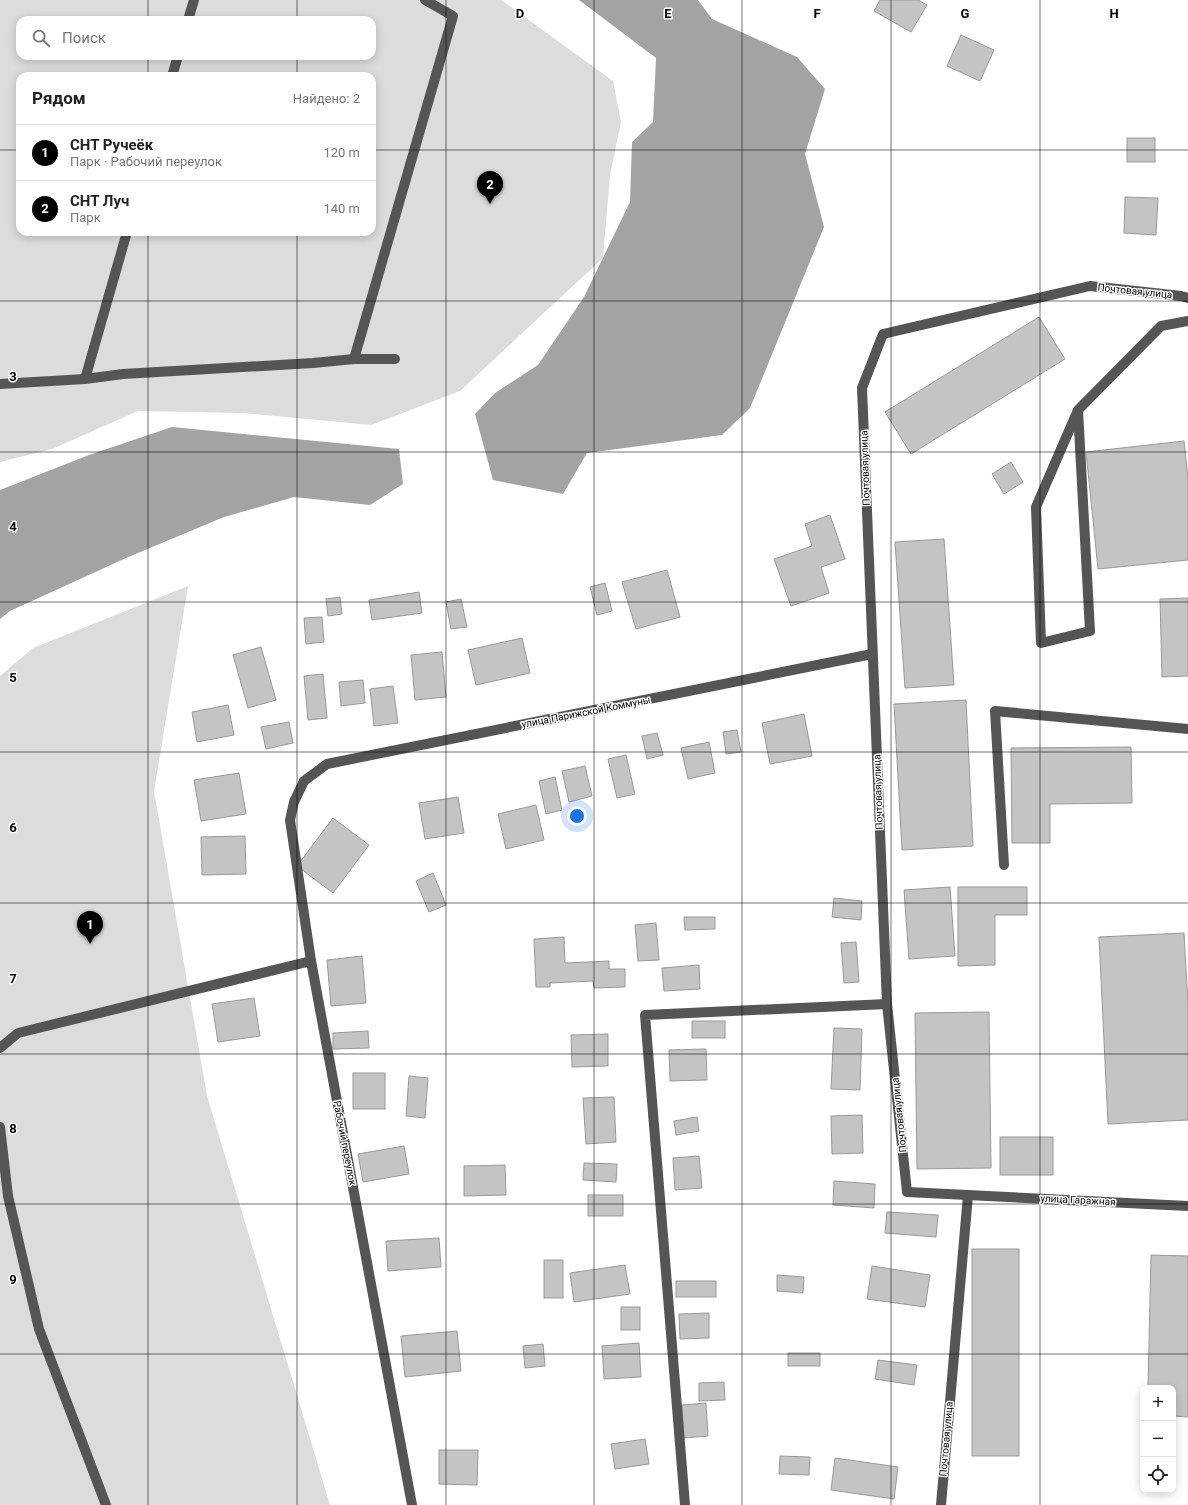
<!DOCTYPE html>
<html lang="ru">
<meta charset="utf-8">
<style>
:root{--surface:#fff;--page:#f2f2f2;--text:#202124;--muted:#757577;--line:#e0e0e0;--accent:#000}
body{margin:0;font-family:Roboto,sans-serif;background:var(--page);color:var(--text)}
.controls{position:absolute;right:12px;bottom:12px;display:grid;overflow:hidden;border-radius:8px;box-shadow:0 2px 10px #0003}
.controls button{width:36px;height:36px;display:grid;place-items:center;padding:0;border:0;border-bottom:1px solid var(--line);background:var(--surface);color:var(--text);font:20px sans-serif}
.you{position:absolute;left:577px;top:816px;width:14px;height:14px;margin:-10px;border:3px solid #fff;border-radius:50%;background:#1a73e8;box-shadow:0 0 0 6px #1a73e833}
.badge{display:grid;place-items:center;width:26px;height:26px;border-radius:50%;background:var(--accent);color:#fff;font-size:13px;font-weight:700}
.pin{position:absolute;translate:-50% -33px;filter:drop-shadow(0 1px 2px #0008)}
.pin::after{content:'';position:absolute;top:21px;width:14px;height:12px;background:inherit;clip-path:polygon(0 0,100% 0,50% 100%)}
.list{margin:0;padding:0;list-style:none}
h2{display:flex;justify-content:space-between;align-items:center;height:52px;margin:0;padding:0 16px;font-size:17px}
h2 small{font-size:13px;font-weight:400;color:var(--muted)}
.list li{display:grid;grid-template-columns:26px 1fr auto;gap:12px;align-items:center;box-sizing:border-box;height:56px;padding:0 16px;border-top:1px solid var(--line)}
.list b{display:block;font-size:15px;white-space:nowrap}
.list p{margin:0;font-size:13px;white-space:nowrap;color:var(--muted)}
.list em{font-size:13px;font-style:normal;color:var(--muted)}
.icon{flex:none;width:22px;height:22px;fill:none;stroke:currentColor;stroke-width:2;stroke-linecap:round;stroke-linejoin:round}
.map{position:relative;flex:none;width:1188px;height:1505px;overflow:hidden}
.search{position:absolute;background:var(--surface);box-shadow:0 2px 10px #0003;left:16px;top:16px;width:360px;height:44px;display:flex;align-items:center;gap:10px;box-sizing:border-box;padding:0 14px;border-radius:12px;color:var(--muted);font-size:15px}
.panel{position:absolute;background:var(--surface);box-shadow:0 2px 10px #0003;left:16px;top:72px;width:360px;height:164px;border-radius:12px}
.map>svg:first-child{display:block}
</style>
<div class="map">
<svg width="1188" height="1505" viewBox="0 0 1188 1505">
<rect width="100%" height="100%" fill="#fff"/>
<g fill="#dcdcdc" fill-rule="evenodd">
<path d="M0 0H501L613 81 621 122 610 175 603 258 460 391 371 425 243 413 138 411 52 449 0 462ZM20 20H372V56H20ZM20 76H372V232H20Z"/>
<polygon points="188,586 154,791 207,1096 330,1505 0,1505 0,676 33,648"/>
</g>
<g fill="#a3a3a3">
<polygon points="579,0 698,0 712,19 797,57 825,89 805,154 824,227 750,408 722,435 587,453 563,494 493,480 475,414 495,393 538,365 584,297 630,202 632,142 653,122 656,58"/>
<polygon points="172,427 399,449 403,484 370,505 294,497 224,517 126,558 10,611 0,619 0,490 89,455"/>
</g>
<g fill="#c4c4c4" stroke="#999">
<polygon points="880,0 918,0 927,5 911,32 874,11"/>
<polygon points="961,35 994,50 980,81 947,66"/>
<rect x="1127" y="138" width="28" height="24"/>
<polygon points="1125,197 1158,198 1156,235 1124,233"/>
<polygon points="1039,317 1065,359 911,454 885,412"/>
<polygon points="1184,441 1188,478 1188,560 1098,569 1086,452"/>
<polygon points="1011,462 1023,482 1004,494 992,474"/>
<polygon points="830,515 845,559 821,567 829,593 791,606 774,559 812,546 805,524"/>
<polygon points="944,539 954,685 905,688 895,542"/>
<polygon points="667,570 680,617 636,629 622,582"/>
<polygon points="605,583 612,611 597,615 590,587"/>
<polygon points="419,592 422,613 372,620 369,600"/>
<polygon points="340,597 342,614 328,616 326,599"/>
<polygon points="1188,598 1188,676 1162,677 1160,599"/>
<polygon points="461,599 467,627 451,629 446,602"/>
<polygon points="322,617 324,642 306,644 304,618"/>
<polygon points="522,638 530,673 476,685 468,650"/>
<polygon points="261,647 276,700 248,708 233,655"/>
<polygon points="442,652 446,697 415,700 411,655"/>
<polygon points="323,674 327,718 308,720 304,676"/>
<polygon points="363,680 365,703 341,706 339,682"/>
<polygon points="393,686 398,723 374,726 370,689"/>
<polygon points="966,700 973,846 902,850 894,704"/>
<polygon points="228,705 234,735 197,742 192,712"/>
<polygon points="804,714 812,756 770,764 762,723"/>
<polygon points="289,722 293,743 266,749 261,727"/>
<polygon points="737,730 741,752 726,754 723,732"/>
<polygon points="657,733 663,755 647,759 642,736"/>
<polygon points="709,742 715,773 688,779 681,748"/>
<polygon points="1131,747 1132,803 1050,804 1050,843 1012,843 1011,748"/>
<polygon points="626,755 635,794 617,798 608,759"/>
<polygon points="585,766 592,796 569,802 562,771"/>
<polygon points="239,773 246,814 201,821 194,780"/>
<polygon points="555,777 562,810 546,814 539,781"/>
<polygon points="458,797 464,833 425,839 419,803"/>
<polygon points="536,805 544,840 506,849 498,814"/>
<polygon points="333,818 369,845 333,893 297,866"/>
<polygon points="245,836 246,874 202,875 201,837"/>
<polygon points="433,873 446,905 429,912 416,881"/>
<polygon points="950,887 955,956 909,959 904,890"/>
<polygon points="958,887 1027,887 1027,915 995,915 995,965 958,966"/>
<polygon points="834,898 862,901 861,920 832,917"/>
<polygon points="684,917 715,917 715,929 685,930"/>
<polygon points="656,923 659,960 638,961 635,925"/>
<polygon points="1184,933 1188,1005 1188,1120 1108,1124 1099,937"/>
<polygon points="564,937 565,963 609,961 609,969 625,969 625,987 594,988 593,981 550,983 550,987 536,987 534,939"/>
<polygon points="856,942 859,982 844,983 841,943"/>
<polygon points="362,956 366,1003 331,1006 327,960"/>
<polygon points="699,965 700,989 664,991 662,968"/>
<polygon points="254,998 260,1036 218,1042 212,1004"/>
<polygon points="989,1012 991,1168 917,1169 915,1013"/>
<rect x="692" y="1021" width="33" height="17"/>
<polygon points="834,1028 862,1029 860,1090 831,1089"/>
<polygon points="368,1031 369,1048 333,1049 333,1033"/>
<polygon points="608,1034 608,1066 572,1067 571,1035"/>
<polygon points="706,1049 707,1080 670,1081 669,1050"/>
<rect x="353" y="1073" width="32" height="36"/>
<polygon points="409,1076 428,1078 425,1118 406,1116"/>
<polygon points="614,1097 616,1142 586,1144 583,1098"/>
<polygon points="862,1115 863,1153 832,1154 831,1116"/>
<polygon points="697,1117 699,1131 676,1135 674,1121"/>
<rect x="1000" y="1137" width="53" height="38"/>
<polygon points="404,1146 409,1174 363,1182 358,1154"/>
<polygon points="699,1156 702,1188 675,1190 673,1158"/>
<polygon points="584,1163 617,1164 616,1182 583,1180"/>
<polygon points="505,1165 506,1195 464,1196 464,1166"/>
<polygon points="834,1181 875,1184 874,1208 833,1205"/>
<rect x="588" y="1195" width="35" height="21"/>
<polygon points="887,1212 938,1215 936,1237 885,1233"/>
<polygon points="439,1238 441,1267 388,1271 386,1241"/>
<rect x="972" y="1249" width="47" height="207"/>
<polygon points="1151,1255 1188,1256 1188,1417 1173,1416 1173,1388 1148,1388"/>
<rect x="544" y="1260" width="19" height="38"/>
<polygon points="625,1265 630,1294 574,1302 570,1273"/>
<polygon points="872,1266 930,1275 925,1307 867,1299"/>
<polygon points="777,1275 804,1277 803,1293 777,1291"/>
<rect x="676" y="1281" width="40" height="16"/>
<rect x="621" y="1307" width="19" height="23"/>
<polygon points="709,1313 709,1338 680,1339 679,1314"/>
<polygon points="457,1331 461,1371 405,1377 401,1336"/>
<polygon points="639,1343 641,1377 604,1379 602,1346"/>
<polygon points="543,1344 545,1366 525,1368 523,1346"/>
<rect x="788" y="1353" width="32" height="13"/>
<polygon points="878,1360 917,1365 914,1385 875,1379"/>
<polygon points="724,1382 725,1400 699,1401 699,1383"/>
<polygon points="706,1403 708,1436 684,1438 682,1405"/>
<polygon points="645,1439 649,1464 615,1469 611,1444"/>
<polygon points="439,1450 478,1450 477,1485 439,1484"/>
<polygon points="780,1456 810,1457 809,1475 779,1474"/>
<polygon points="835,1458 898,1467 894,1499 831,1490"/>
</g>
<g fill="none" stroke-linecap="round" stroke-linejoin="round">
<g stroke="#555" stroke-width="10">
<polyline points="188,20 194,0"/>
<polyline points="172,76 178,56"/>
<polyline points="1188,298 1181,296 1090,286 883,334 862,388 887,1004 907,1192 1188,1206"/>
<polyline points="354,359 453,16 425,0"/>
<polyline points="85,379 127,232"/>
<polyline points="0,384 85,379 123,374 313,363 354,359 395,359"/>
<polyline points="1078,410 1090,631 1041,643 1036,507 1078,410 1161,326 1188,321"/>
<polyline points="1004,865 995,711 1188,729"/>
<polyline points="0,1048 18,1033 311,961"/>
<polyline points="0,1127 8,1196 39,1329 106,1505"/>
<polyline points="412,1505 311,961 290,820 294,802 304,781 327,764 872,654"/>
<polyline points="685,1505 645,1015 887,1004"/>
<polyline points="941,1505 968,1195"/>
</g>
</g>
<path fill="none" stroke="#000" stroke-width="1" stroke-opacity="0.55" d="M148 0V20M297 0V20M446 0V1505M594 0V1505M742 0V1505M891 0V1505M1040 0V1505M148 56V76M297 56V76M0 150H20M372 150H1188M148 232V1505M297 232V1505M0 301H1188M0 452H1188M0 602H1188M0 752H1188M0 903H1188M0 1054H1188M0 1204H1188M0 1354H1188"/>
<g text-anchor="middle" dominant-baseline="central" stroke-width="3" stroke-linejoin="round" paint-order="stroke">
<g font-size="10" fill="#000" stroke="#fff">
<text transform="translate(1135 291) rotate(6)">Почтовая улица</text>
<text transform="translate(865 468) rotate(-92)">Почтовая улица</text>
<text transform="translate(586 712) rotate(-11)">улица Парижской Коммуны</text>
<text transform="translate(878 792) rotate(-92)">Почтовая улица</text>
<text transform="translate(899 1115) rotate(-96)">Почтовая улица</text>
<text transform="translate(345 1143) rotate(79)">Рабочий переулок</text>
<text transform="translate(1078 1200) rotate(3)">улица Гаражная</text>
<text transform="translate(946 1439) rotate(-85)">Почтовая улица</text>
</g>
</g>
<g font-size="13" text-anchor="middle" font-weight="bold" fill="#000" stroke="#fff" stroke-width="3" stroke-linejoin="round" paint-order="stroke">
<text x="520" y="18">D</text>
<text x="668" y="18">E</text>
<text x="817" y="18">F</text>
<text x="965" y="18">G</text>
<text x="1114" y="18">H</text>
<text x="13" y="381">3</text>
<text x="13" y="531">4</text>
<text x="13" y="682">5</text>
<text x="13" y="832">6</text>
<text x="13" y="983">7</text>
<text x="13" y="1133">8</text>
<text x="13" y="1284">9</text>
</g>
</svg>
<div class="controls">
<button>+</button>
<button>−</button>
<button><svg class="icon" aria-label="locate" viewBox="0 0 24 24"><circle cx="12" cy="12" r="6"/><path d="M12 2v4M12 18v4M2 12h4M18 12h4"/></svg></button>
</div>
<div class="you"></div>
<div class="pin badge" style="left:90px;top:944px">1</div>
<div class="pin badge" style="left:490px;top:204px">2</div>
<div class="search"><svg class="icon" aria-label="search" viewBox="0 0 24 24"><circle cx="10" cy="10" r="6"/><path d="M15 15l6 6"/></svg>Поиск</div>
<section class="panel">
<h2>Рядом<small>Найдено: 2</small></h2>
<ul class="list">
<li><span class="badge">1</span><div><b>СНТ Ручеёк</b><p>Парк · Рабочий переулок</p></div><em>120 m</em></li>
<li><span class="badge">2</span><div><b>СНТ Луч</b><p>Парк</p></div><em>140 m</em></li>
</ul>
</section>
</div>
